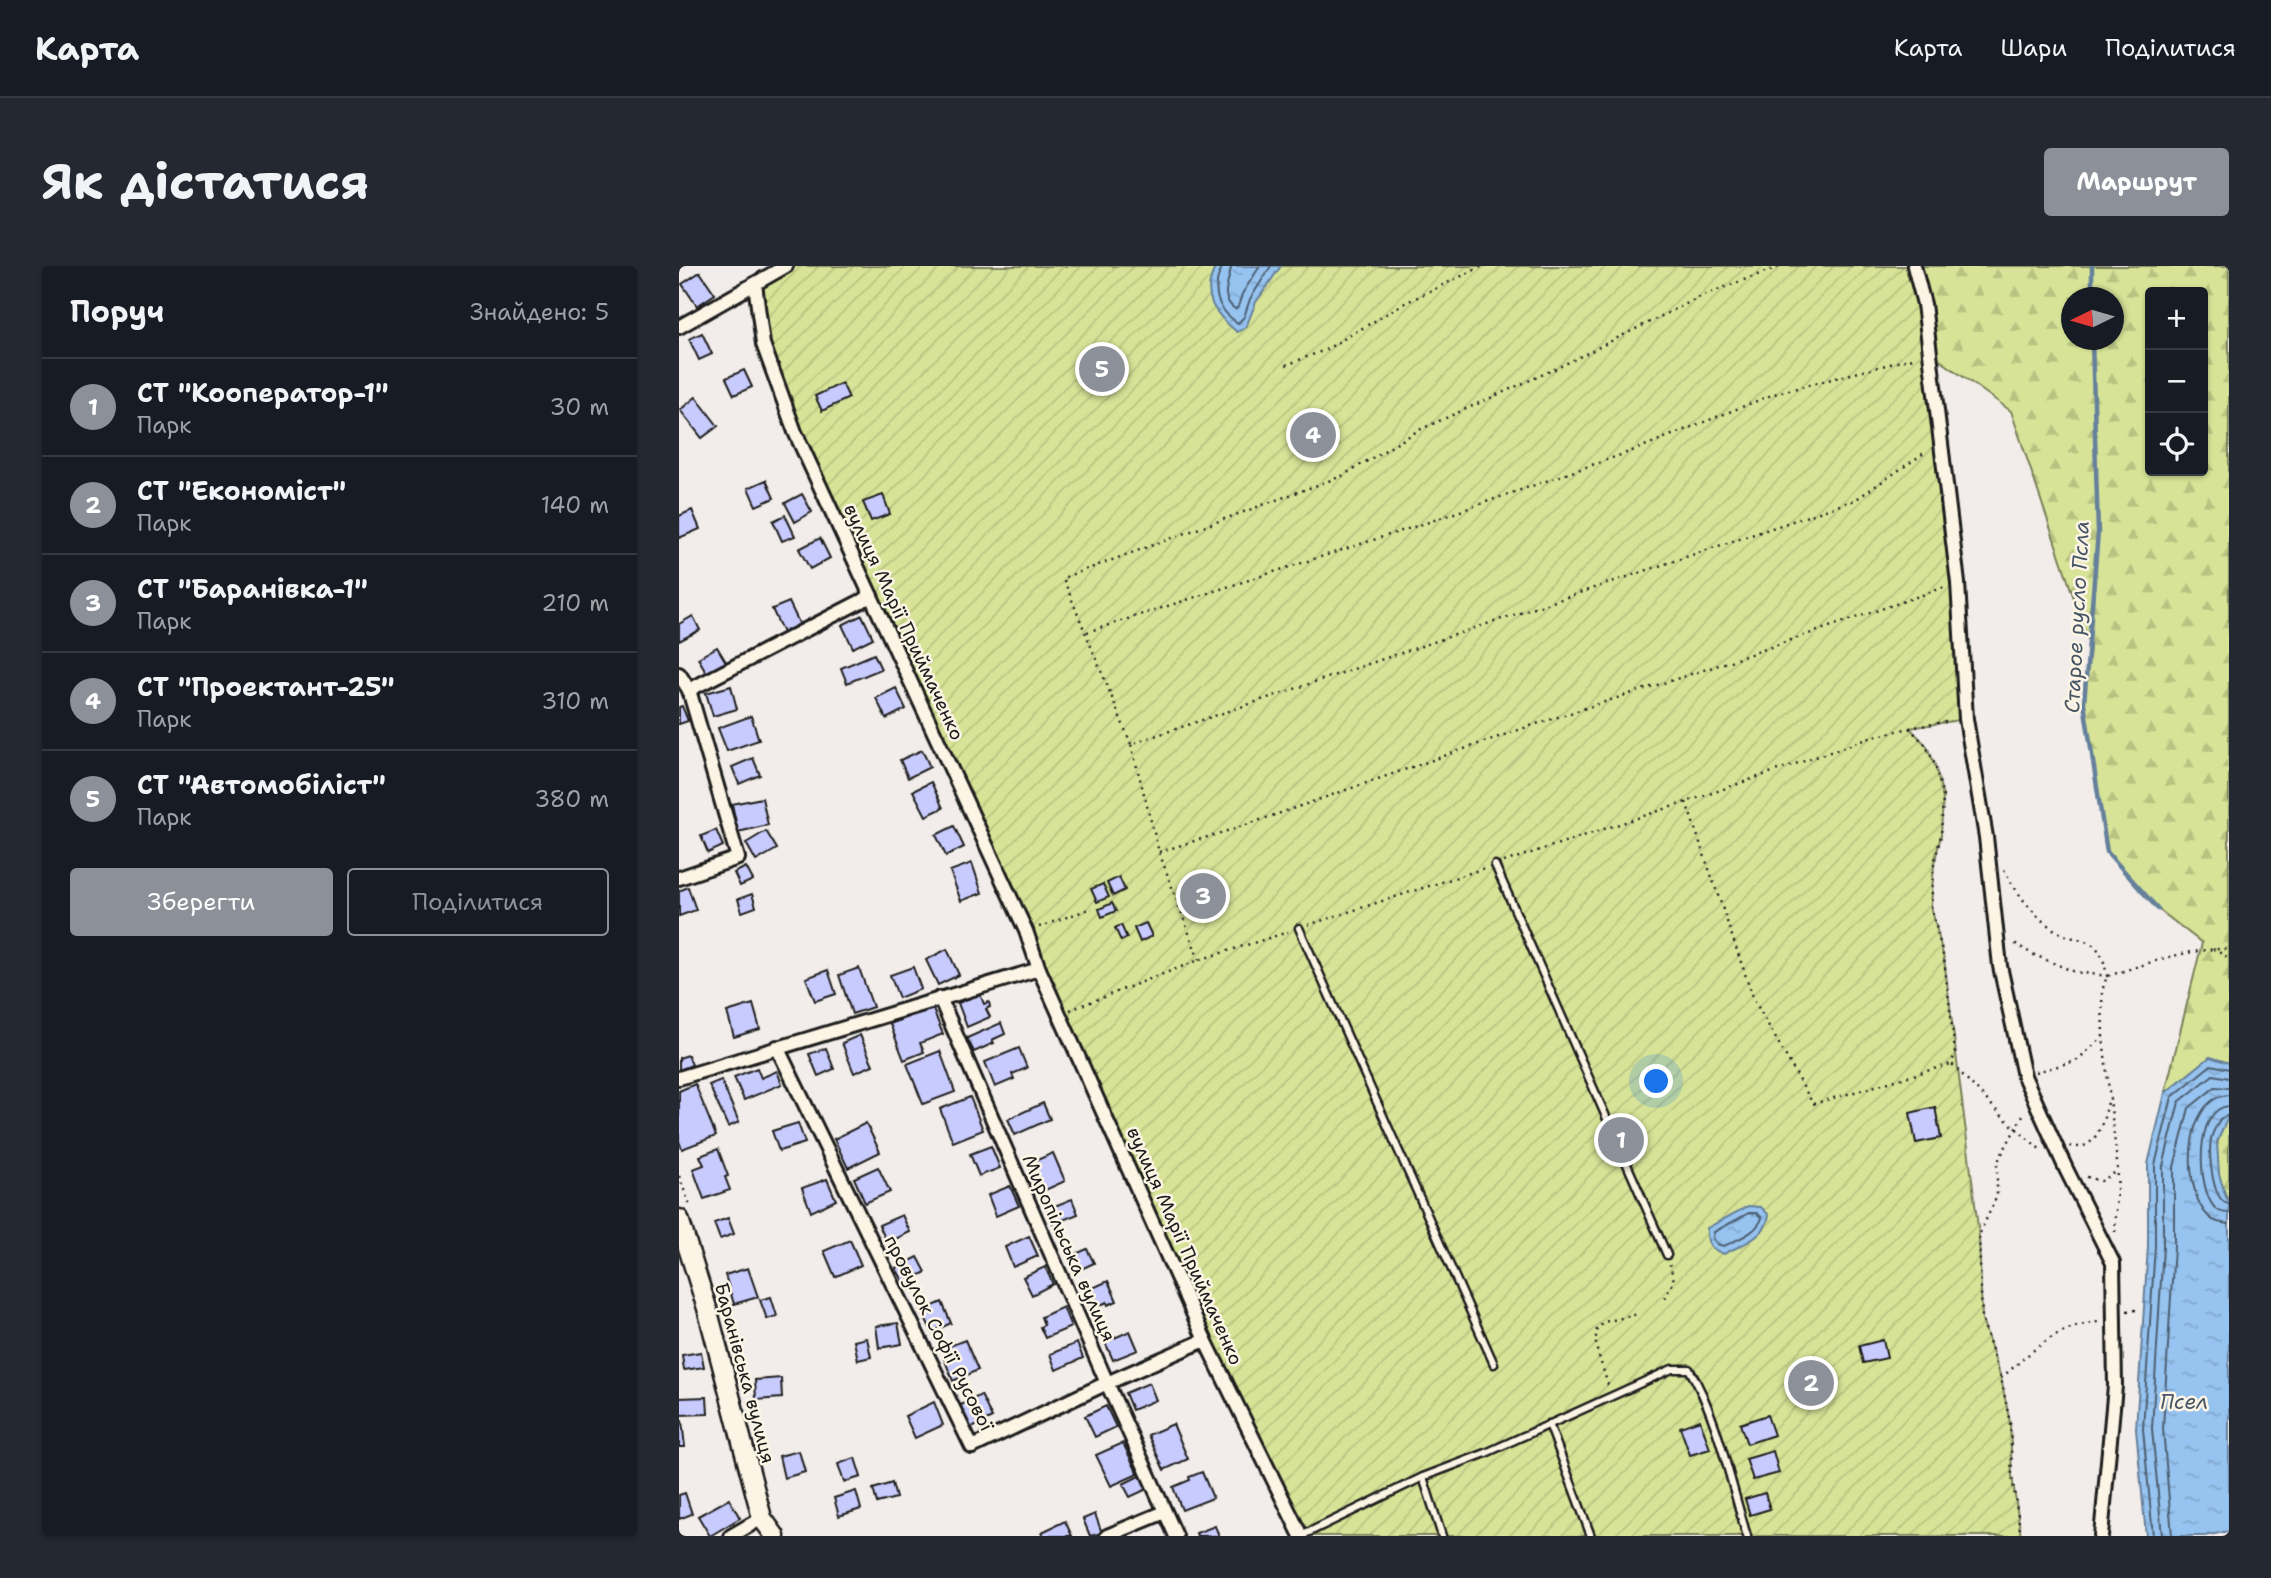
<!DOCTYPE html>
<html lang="uk">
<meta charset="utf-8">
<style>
:root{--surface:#171b24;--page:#242831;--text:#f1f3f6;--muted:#9ea1a6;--line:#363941;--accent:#8c9099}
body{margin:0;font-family:"Shantell Sans",sans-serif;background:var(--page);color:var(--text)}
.controls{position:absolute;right:21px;top:21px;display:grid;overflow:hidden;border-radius:7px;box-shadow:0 2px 5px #0004}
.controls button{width:63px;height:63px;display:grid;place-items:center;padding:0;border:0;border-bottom:2px solid var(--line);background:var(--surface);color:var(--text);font:35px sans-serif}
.compass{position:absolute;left:1382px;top:21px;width:63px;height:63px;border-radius:50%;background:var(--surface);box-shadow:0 2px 5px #0004;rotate:265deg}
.you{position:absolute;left:978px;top:816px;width:24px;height:24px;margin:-18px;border:5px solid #fff;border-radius:50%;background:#1a73e8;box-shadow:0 0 0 10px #1a73e833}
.badge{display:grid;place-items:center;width:46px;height:46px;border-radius:50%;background:var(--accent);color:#fff;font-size:23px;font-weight:700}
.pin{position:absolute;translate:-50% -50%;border:4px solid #fff;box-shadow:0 2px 7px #0006}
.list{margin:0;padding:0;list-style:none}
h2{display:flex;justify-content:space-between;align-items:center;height:91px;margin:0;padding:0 28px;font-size:30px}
h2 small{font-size:23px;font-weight:400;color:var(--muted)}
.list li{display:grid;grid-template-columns:46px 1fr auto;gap:21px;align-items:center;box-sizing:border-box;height:98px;padding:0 28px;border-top:2px solid var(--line)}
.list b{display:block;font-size:26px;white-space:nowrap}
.list p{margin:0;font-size:23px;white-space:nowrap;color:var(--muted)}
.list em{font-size:23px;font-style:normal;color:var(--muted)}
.actions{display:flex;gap:14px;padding:21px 28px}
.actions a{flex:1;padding:16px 0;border:2px solid var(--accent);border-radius:7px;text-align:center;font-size:24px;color:var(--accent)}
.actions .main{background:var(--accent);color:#fff}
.icon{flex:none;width:38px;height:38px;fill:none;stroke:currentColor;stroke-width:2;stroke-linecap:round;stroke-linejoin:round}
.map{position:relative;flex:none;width:1550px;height:1270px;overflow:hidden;border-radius:7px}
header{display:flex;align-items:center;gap:42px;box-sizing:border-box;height:98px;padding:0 35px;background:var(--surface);border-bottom:2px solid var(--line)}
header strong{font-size:33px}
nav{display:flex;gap:38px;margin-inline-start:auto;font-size:24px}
.intro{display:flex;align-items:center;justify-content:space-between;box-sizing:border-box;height:168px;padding:0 42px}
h1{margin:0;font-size:49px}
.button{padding:18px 32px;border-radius:7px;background:var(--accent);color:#fff;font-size:24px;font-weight:700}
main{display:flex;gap:42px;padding:0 42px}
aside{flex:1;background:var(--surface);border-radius:7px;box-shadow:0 2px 5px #0004}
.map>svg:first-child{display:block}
</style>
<header>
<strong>Карта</strong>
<nav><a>Карта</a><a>Шари</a><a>Поділитися</a></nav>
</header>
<div class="intro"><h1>Як дістатися</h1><a class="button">Маршрут</a></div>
<main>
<aside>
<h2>Поруч<small>Знайдено: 5</small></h2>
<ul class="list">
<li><span class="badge">1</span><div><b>СТ &quot;Кооператор-1&quot;</b><p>Парк</p></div><em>30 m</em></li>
<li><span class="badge">2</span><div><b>СТ &quot;Економіст&quot;</b><p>Парк</p></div><em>140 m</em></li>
<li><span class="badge">3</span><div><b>СТ &quot;Баранівка-1&quot;</b><p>Парк</p></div><em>210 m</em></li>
<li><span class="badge">4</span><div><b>СТ &quot;Проектант-25&quot;</b><p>Парк</p></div><em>310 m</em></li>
<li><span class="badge">5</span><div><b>СТ &quot;Автомобіліст&quot;</b><p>Парк</p></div><em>380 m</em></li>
</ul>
<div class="actions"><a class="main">Зберегти</a><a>Поділитися</a></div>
</aside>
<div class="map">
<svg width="1550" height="1270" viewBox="0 0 1550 1270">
<defs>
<pattern id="forest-firs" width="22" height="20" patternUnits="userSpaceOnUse" patternTransform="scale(1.75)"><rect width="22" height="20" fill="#d7e497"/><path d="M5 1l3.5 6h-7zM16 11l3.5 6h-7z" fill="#b8c382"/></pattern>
<pattern id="garden-furrows" width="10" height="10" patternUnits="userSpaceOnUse" patternTransform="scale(1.75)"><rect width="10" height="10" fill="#d7e497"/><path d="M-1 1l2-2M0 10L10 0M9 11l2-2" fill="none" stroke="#b8c382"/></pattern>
<pattern id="water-ripples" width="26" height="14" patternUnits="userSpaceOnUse" patternTransform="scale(1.75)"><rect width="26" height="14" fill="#96c3f0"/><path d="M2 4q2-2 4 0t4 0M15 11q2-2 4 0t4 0" fill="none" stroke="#81a7cd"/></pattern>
</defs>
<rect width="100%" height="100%" fill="#f2edea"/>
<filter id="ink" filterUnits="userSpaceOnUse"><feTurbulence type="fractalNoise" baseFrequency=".0143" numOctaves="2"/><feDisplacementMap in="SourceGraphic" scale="14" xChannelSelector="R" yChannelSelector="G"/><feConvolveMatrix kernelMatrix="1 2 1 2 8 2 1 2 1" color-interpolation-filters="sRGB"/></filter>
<g filter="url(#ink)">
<g fill="url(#forest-firs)" stroke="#7a805a" stroke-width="2" fill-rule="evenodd">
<path d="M1235 0H1550V797L1531 791 1486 827 1523 677 1479 643 1428 586 1405 437 1411 380 1332 145 1251 87ZM1471 26H1524V205H1471ZM1392 32H1434V74H1392Z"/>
<path d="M1550 849V935C1541 922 1535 890 1539 875 1541 866 1546 857 1550 849Z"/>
</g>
<polygon fill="url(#garden-furrows)" stroke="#7a805a" stroke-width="2" points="107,0 1235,0 1245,38 1287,453 1231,462 1247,479 1256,499 1264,531 1262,569 1255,598 1252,640 1265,693 1300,969 1303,1053 1322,1112 1331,1157 1333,1210 1342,1270 622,1270 116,166 84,78 76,18"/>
<g fill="url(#water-ripples)" stroke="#65809b" stroke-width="2">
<path d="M537 0H602L577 36 567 61 558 66C535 47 521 30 537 0Z"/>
<polygon points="1531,791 1550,797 1550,849 1538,876 1540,908 1547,931 1550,935 1550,1265 1526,1270 1467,1270 1457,1163 1469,980 1469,898 1486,827"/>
<path d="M1069 940 1082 941 1090 949C1087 972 1063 978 1045 988 1031 983 1027 977 1028 962Z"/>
</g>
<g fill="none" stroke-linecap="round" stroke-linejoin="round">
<g stroke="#4d5f71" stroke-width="2">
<path d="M543 0C542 6 538 11 538 17 535 35 545 48 559 57L565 51 571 33 592 0"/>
<path d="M552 0C551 15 539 31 556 43L559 41 563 28 581 0"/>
<path d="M1550 829C1503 831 1503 927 1530 951 1535 956 1542 957 1550 958"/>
<path d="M1550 840C1515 842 1518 921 1535 941 1539 946 1544 947 1550 947"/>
<path d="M1550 849 1541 853C1538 859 1533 866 1532 873 1529 888 1533 936 1550 938"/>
<path d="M1070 947H1078L1083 952C1078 967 1059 973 1045 980L1038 978 1034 972 1035 966Z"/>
<polyline points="1474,1270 1464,1163 1476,980 1476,899 1493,831 1532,799 1550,803"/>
<polyline points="1483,1270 1473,1163 1484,981 1484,900 1500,836 1534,809 1550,812"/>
<polyline points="1493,1270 1484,1162 1495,981 1495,901 1510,842 1536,821 1550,822"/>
</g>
<g stroke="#65809b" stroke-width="4.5">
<polyline points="1413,0 1413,32"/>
<polyline points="1413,74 1419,266 1405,437 1428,586 1479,643"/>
</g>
</g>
<g fill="#c8cbfe" stroke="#1c1c1c" stroke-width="2">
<polygon points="21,6 36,28 18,40 3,18"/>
<polygon points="23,67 33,88 20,94 10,73"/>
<polygon points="65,104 73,121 55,129 47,112"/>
<polygon points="163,117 170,132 143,145 136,130"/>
<polygon points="17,131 39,160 23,172 1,144"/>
<polygon points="87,214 95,232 77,240 69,222"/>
<polygon points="123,228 133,246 116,256 106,237"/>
<polygon points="204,229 211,248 192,255 184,236"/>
<polygon points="13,244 21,263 0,272 0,250"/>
<polygon points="106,249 116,270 103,275 94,255"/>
<polygon points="141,272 151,292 131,303 120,283"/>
<polygon points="110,336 122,361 105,369 93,343"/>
<polygon points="183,349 194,372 174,382 163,359"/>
<polygon points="14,350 21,364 0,375 0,358"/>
<polygon points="38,381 47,396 28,407 19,392"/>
<polygon points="195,388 202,403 168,417 162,402"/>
<polygon points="52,420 58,443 34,450 27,427"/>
<polygon points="217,422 227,443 207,453 197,432"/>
<polygon points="3,440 9,455 0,458 0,441"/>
<polygon points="72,450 80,474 48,485 39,462"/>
<polygon points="243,484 251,501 229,512 221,494"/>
<polygon points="74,492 81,509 60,518 53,501"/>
<polygon points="252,516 264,542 247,550 234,525"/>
<polygon points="83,532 89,559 59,566 53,538"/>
<polygon points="275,560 285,581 267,590 257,569"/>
<polygon points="37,564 44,580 29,587 22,570"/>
<polygon points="87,565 98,583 77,595 67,577"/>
<polygon points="293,597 303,627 282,635 271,605"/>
<polygon points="67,601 74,614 61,620 55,607"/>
<polygon points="440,611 446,624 434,630 428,617"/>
<polygon points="424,618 430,631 418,636 412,623"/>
<polygon points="9,621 17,644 0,650 0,625"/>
<polygon points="73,628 77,641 63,646 59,633"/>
<polygon points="433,637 437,645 423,651 420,643"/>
<polygon points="467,657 473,670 461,676 455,662"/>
<polygon points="442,659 448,672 442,675 436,662"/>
<polygon points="268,683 280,709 259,719 247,694"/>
<polygon points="234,701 242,723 220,732 211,709"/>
<polygon points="180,702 194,741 173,748 160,709"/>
<polygon points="149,704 157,728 136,735 127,712"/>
<polygon points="301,728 305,738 310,736 311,741 307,743 311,751 288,761 279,737"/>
<polygon points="74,738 81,763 55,771 48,746"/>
<polygon points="253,741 264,768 241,777 245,786 225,794 211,758"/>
<polygon points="322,757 326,768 313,774 315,777 295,786 288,772"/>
<polygon points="181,769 194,799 175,807 163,777"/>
<polygon points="147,782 155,803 139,810 130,788"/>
<polygon points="340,782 348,802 333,808 335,813 316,821 306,796"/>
<polygon points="261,785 276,826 244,838 228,798"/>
<polygon points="9,789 13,799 0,804 0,792"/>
<polygon points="78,802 82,812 98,805 103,818 65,834 55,811"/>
<polygon points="42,814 60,856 49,861 30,819"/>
<polygon points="16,818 37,870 3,883 0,875 0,825"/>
<polygon points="291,831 304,864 274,876 261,843"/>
<polygon points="364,837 371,853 336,869 329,853"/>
<polygon points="1256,841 1262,872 1237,877 1231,847"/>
<polygon points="119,857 126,877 100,885 93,865"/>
<polygon points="187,857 201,886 169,902 155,873"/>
<polygon points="312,880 321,902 300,910 291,888"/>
<polygon points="39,883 49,910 46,911 51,924 25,933 14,903 25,899 21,890"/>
<polygon points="374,887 386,915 362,926 349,898"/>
<polygon points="199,901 211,926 186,937 175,912"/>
<polygon points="148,913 157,934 132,946 123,922"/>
<polygon points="331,920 340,940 317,950 309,929"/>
<polygon points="393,933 399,948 374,958 368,943"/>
<polygon points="223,949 231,966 208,977 200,959"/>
<polygon points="49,952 55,968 41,973 35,957"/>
<polygon points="350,970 359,990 334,1001 326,981"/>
<polygon points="171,974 182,999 156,1011 145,985"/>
<polygon points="408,983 415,997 396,1006 390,991"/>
<polygon points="239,991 247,1006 225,1017 217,1002"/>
<polygon points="366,1001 374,1018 353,1029 344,1011"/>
<polygon points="69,1002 79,1031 55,1038 46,1009"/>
<polygon points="429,1015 438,1035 429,1039 428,1036 413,1043 405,1026"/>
<polygon points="92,1031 98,1050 88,1053 81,1034"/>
<polygon points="263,1036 272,1057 253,1066 243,1045"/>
<polygon points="384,1041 392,1061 366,1072 361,1061 365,1059 362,1051"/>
<polygon points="219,1057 223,1078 200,1082 197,1060"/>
<polygon points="451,1065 459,1084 434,1094 426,1076"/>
<polygon points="188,1072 192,1091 179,1094 175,1075"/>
<polygon points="286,1074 299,1104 274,1115 265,1092 272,1089 268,1081"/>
<polygon points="1204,1074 1208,1092 1184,1097 1180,1080"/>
<polygon points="398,1077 404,1092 377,1104 371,1088"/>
<polygon points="22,1086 25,1101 5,1104 3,1089"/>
<polygon points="102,1112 103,1132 77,1134 76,1114"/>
<polygon points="470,1117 477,1134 453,1144 446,1127"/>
<polygon points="302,1129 313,1152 291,1163 280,1140"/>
<polygon points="28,1131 29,1148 0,1149 0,1132"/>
<polygon points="255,1136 264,1159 236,1172 226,1150"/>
<polygon points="427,1140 437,1161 416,1171 406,1150"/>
<polygon points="1088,1149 1095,1169 1068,1178 1061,1158"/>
<polygon points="1021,1154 1031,1183 1011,1189 1001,1161"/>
<polygon points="0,1155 3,1155 6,1181 0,1181"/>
<polygon points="494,1158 509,1193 485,1204 469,1169"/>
<polygon points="444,1177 459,1208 432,1220 417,1189"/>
<polygon points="120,1185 126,1206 105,1212 100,1190"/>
<polygon points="1094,1185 1100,1207 1074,1214 1067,1193"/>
<polygon points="176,1192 182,1211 165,1216 159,1198"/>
<polygon points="523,1206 534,1232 503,1244 494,1221 511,1214 510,1211"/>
<polygon points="462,1209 468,1223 451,1231 444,1218"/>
<polygon points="213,1217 217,1232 198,1237 194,1223"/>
<polygon points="177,1225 182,1243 160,1250 155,1232"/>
<polygon points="6,1227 13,1248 0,1253 0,1229"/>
<polygon points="1086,1227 1091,1243 1071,1249 1066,1233"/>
<polygon points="50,1233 61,1252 31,1270 19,1250"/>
<polygon points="416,1248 423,1267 411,1270 404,1253"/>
<polygon points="386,1255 393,1270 365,1270 363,1266"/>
<polygon points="536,1260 540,1270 518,1270 517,1267"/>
</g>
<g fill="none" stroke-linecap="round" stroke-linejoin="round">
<g stroke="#1c1c1c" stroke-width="11">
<g id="lane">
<polyline points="816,599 988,989"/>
<polyline points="620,662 815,1098"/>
<polyline points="870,1158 912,1270"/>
<polyline points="744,1211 763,1270"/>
<path d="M622 1270 744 1211 807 1187 993 1103H1010C1038 1148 1052 1219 1068 1270"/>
</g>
</g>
<g stroke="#1c1c1c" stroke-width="18">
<g id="street">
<polyline points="1235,0 1245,38 1279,317 1287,453 1307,571 1321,700 1345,810 1387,903 1434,997 1436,1120 1422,1270"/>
<polyline points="76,18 84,78 116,166 347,665 360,703 526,1074 622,1270"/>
<polyline points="0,61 107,0"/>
<polyline points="0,408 10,424 59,592 0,612"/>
<polyline points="10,424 192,330"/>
<polyline points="261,732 428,1117 497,1270"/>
<polyline points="98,781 293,1181 428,1117 526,1074"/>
<polyline points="0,812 360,703"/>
<polyline points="52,1270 83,1252"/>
<polyline points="428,1270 486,1246"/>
</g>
</g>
<g stroke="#1c1c1c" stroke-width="23">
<polyline id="secondary" points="0,953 28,1042 83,1252 96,1270"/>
</g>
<g stroke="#1c1c1c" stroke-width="2.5" stroke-dasharray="2 5" stroke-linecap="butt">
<polyline points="607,99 646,84 728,36 804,0"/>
<polyline points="408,366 744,258 953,185 1095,128 1238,91"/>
<polyline points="1230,462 1247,479 1256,499 1264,531 1262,569 1255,598 1252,640 1265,693 1276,785 1273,798 1324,851 1363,885"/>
<polyline points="452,478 384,312 663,210 740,164 878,102 1025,29 1102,0"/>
<polyline points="1007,536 1075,734 1134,838 1272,798"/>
<polyline points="480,586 564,560 851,460 1034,401 1266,321"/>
<polyline points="825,596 1007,536 1191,472 1230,462 1272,455"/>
<path d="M1325 604C1339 629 1358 656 1385 669 1391 672 1399 672 1406 675 1423 681 1425 695 1428 710L1396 706 1353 688 1332 675"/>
<polyline points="629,659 806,602"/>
<polyline points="360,661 413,642"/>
<polyline points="1534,683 1550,692"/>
<polyline points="520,694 480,586 452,478 1176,234 1248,185"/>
<polyline points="391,744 520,694 609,666"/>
<polyline points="1357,806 1397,795 1424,771"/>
<path d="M1391 880C1419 887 1425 852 1430 832"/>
<polyline points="0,910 11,940"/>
<polyline points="1408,911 1422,915 1439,905"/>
<path d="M1436 966 1439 905 1424 771 1423 725 1428 710C1469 698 1507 682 1550 683"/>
<polyline points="986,1032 995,1015 991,999"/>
<polyline points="1448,1045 1458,1044"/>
<path d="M1322 1112C1353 1086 1377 1059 1420 1056"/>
<polyline points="929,1119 917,1081 917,1065 925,1056 959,1048"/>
<polyline points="1342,1270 1333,1210 1331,1157 1322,1112 1303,1053 1300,969 1318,930 1318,897 1345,847"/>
</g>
<use href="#lane" stroke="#fcf5e5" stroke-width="6"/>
<use href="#street" stroke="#fcf5e5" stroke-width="12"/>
<use href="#secondary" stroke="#fcf5e5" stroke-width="18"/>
</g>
</g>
<g text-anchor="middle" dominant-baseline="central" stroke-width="5" stroke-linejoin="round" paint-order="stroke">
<g font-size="19" fill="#1c1c1c" stroke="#fcf5e5">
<text transform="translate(225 356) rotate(65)">вулиця Марії Приймаченко</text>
<text transform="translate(506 980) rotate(66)">вулиця Марії Приймаченко</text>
<text transform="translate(390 982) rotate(66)">Миропільська вулиця</text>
<text transform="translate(260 1067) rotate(63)">провулок Софії Русової</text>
<text transform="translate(66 1107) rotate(75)">Баранівська вулиця</text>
</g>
<g font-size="21" font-style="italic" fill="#475666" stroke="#fcf5e5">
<text transform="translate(1398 351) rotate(-87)">Старое русло Псла</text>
<text x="1505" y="1136">Псел</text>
</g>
</g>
</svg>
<div class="controls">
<button>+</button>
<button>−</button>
<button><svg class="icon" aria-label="locate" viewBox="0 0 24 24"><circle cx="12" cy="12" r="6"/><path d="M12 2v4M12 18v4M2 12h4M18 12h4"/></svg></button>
</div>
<svg class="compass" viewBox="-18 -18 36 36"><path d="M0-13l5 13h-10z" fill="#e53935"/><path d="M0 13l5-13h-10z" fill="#9ea1a6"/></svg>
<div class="you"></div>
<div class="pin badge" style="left:942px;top:874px">1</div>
<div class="pin badge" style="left:1132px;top:1117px">2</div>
<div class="pin badge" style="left:524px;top:630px">3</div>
<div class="pin badge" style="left:634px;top:169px">4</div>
<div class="pin badge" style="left:423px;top:103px">5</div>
</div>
</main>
